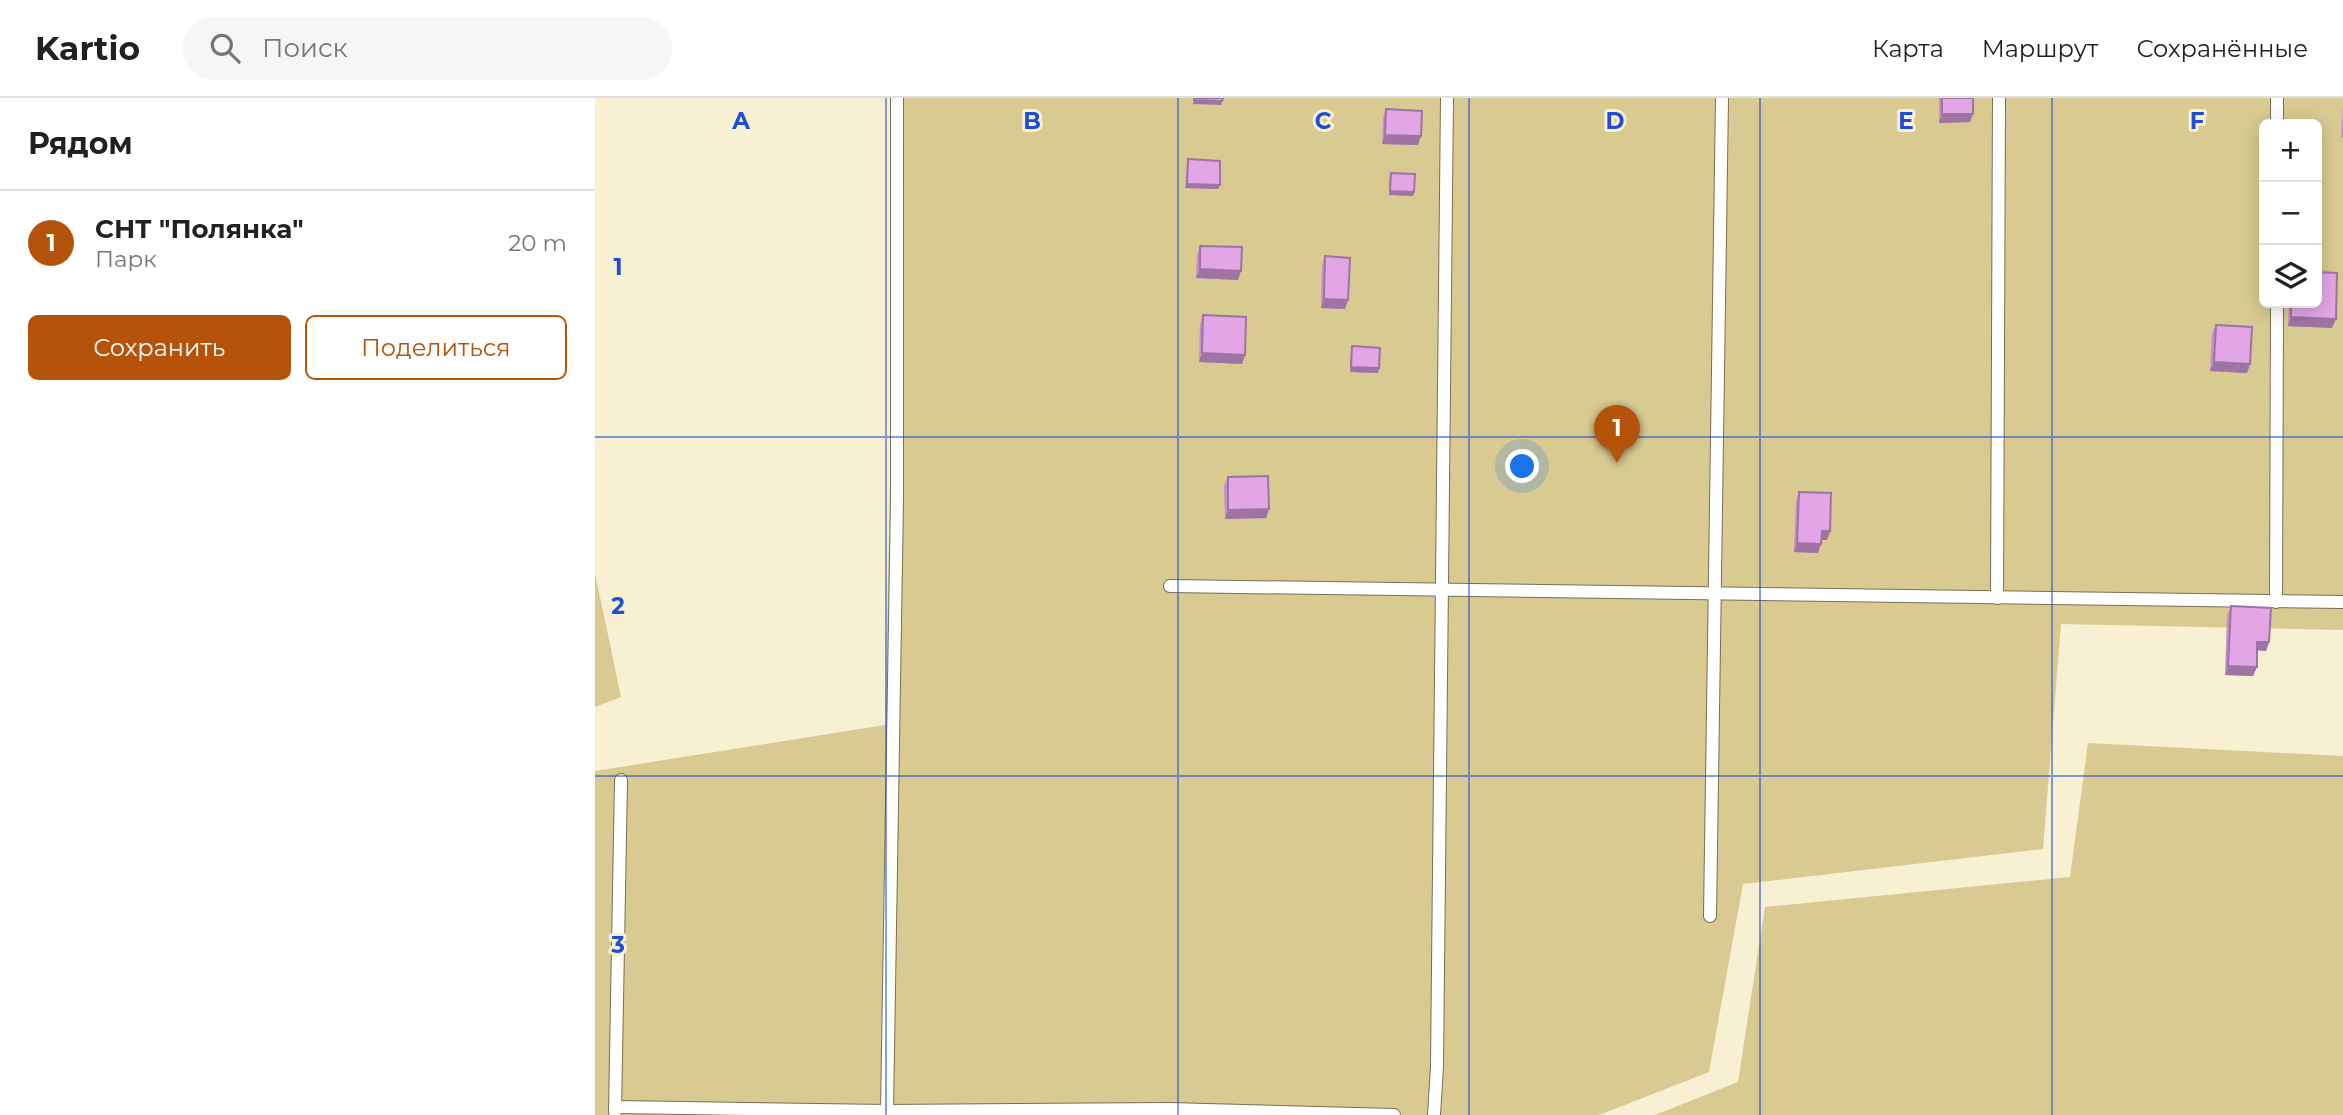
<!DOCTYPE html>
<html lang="ru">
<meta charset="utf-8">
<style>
:root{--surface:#fff;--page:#f6f6f6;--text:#202124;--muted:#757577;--line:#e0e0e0;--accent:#b45309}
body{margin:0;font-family:Montserrat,sans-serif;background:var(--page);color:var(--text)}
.controls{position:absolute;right:21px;top:21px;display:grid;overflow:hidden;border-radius:10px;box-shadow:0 4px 18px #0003}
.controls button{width:63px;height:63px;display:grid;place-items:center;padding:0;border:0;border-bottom:2px solid var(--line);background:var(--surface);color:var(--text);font:35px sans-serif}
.you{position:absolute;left:928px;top:369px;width:24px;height:24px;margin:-18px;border:5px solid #fff;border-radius:50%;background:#1a73e8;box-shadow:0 0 0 10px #1a73e833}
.badge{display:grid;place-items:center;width:46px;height:46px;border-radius:50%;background:var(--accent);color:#fff;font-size:23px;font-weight:700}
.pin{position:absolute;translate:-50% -58px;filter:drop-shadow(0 2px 4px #0008)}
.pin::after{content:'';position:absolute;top:37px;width:24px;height:21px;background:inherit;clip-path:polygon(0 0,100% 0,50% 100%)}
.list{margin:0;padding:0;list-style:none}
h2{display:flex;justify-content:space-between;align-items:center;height:91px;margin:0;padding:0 28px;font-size:30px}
h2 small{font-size:23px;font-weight:400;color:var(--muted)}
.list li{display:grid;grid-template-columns:46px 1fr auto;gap:21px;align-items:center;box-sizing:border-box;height:105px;padding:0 28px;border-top:2px solid var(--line)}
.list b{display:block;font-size:26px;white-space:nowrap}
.list p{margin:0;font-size:23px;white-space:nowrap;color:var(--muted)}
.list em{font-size:23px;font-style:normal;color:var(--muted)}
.actions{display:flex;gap:14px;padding:21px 28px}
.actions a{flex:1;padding:16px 0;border:2px solid var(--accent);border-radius:10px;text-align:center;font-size:24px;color:var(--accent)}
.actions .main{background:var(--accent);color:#fff}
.icon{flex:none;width:38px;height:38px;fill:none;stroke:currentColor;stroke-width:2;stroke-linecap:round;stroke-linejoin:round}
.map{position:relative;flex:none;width:1748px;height:1017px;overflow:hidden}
header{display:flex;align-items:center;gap:42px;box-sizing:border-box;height:98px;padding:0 35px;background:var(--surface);border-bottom:2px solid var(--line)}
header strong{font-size:33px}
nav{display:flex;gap:38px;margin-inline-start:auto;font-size:24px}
.search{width:490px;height:63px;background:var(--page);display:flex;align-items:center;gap:18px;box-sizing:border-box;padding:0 24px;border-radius:38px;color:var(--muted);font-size:26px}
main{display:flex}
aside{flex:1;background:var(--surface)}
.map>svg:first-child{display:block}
</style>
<header>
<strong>Kartio</strong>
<div class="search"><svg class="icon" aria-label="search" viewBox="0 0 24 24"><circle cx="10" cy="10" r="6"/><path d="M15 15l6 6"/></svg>Поиск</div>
<nav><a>Карта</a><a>Маршрут</a><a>Сохранённые</a></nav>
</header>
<main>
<aside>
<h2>Рядом<small></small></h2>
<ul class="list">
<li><span class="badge">1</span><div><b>СНТ &quot;Полянка&quot;</b><p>Парк</p></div><em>20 m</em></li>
</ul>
<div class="actions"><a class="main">Сохранить</a><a>Поделиться</a></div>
</aside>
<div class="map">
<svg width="1748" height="1017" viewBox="0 0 1748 1017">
<rect width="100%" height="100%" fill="#f7f0d2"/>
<g fill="#d8ca91" fill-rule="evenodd">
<path d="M303 0H1748V532L1466 526 1448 751 1148 786 1114 974 1004 1017H0V673L290 627ZM1669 26H1722V205H1669Z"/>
<polygon points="0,475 26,599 0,609"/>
<polygon points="1493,645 1748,658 1748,1017 1060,1017 1143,984 1170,809 1475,779"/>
</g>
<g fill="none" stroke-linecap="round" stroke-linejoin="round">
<g stroke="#777056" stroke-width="14">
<g id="lane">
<polyline points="1682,26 1682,0"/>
<polyline points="575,488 1748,504"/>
<polyline points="1402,500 1404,0"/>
<polyline points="1681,504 1682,205"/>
<polyline points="1115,818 1127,0"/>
<polyline points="20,1009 292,1013 574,1011 799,1017"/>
<polyline points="292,1013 302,401 302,0"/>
<polyline points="20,1014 26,682"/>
<polyline points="839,1017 842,968 852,0"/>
</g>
</g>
<use href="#lane" stroke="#fff" stroke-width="12"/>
</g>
<g fill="#c28fc7">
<polygon points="1344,0 1378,0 1375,24 1344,25"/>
<polygon points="1748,8 1748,40 1746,40"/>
<polygon points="791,11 826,38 823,47 787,46 788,20"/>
<polygon points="593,61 623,91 590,90 592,66"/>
<polygon points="796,75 819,94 818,98 794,97 794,80"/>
<polygon points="605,148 643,182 601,180 602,157"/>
<polygon points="730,158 750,211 726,210 727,167"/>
<polygon points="1694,205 1722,205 1737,230 1693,228"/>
<polygon points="608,217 650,257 647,266 604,264 605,226"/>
<polygon points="1621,227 1655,266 1652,275 1615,273 1617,235"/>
<polygon points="757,248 784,270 783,275 755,274 756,253"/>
<polygon points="633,379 674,411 671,420 630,421 629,388"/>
<polygon points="1204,394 1235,433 1232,442 1226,442 1226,446 1223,455 1199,454 1201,403"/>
<polygon points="1636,508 1674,544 1671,553 1662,552 1658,578 1630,577 1632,517"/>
</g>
<g fill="#9e74a2">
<polygon points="599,2 627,3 626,7 598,6"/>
<polygon points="1347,16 1378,16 1375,24 1344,25"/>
<polygon points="790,37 826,38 823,47 787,46"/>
<polygon points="592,86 625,87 623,91 590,90"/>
<polygon points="795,93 819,94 818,98 794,97"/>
<polygon points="605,171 646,173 643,182 601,180"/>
<polygon points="729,201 753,202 750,211 726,210"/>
<polygon points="1696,219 1741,221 1737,230 1693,228"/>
<polygon points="607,255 650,257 647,266 604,264"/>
<polygon points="1619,264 1655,266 1652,275 1615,273"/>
<polygon points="756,269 784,270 783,275 755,274"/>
<polygon points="674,411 671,420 630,421 633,412"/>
<polygon points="1227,433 1235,433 1232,442 1223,442"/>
<polygon points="1202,445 1226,446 1223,455 1199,454"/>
<polygon points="1662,544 1674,544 1671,553 1659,552"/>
<polygon points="1633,568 1662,569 1658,578 1630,577"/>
</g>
<g fill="#e2a6e7" stroke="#9e74a2" stroke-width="2">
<polygon points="599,0 628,0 627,3 599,2"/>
<rect x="1347" y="0" width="31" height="16"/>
<polygon points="791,11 827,13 826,38 790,37"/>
<polygon points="593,61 625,63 625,87 592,86"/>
<polygon points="796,75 820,76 819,94 795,93"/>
<polygon points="605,148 647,149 646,173 605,171"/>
<polygon points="730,158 755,160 753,202 729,201"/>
<polygon points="1722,174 1742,175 1741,221 1696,219 1696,205 1722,205"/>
<polygon points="608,217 651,219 650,257 607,255"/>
<polygon points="1621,227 1657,229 1655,266 1619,264"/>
<polygon points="757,248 785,250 784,270 756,269"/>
<polygon points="673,378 674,411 633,412 633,379"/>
<polygon points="1204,394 1236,395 1235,433 1227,433 1226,446 1202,445"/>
<polygon points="1636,508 1676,510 1674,544 1662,544 1662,569 1633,568"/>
</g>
<path fill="none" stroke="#1d4ed8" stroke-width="2" stroke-opacity="0.55" d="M291 0V1017M583 0V1017M874 0V1017M1165 0V1017M1457 0V1017M0 339H1748M0 678H1748"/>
<g font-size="23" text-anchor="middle" font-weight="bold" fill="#1d4ed8" stroke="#f7f0d2" stroke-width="6" stroke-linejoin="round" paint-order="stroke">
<text x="146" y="31">A</text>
<text x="437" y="31">B</text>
<text x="728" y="31">C</text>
<text x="1020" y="31">D</text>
<text x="1311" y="31">E</text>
<text x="1602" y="31">F</text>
<text x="23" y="177">1</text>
<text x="23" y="516">2</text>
<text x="23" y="855">3</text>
</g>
</svg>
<div class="controls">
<button>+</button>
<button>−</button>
<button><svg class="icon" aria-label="layers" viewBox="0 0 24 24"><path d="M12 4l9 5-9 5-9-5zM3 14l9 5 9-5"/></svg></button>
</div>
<div class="you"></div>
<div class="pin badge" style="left:1022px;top:365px">1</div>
</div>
</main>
